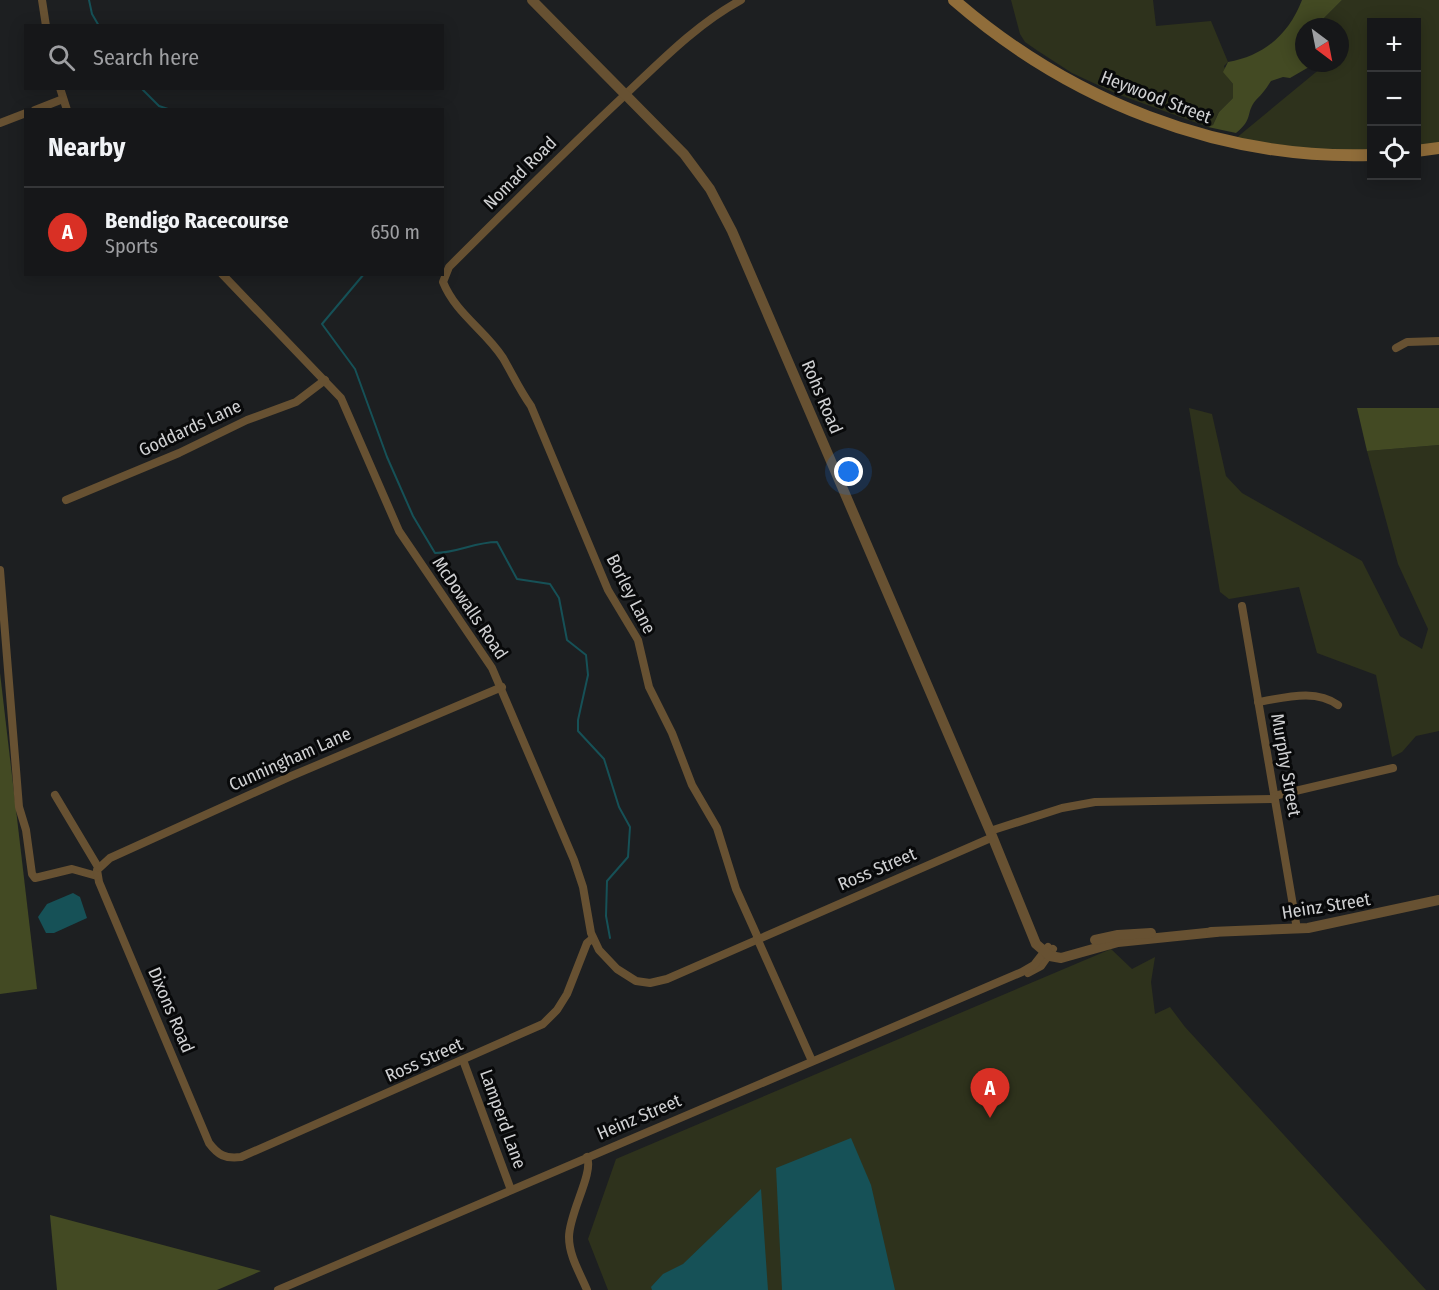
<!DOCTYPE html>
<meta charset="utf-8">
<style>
:root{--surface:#161719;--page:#1f2022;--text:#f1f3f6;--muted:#9e9fa2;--line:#353638;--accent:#d93025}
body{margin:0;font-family:"Fira Sans Condensed",sans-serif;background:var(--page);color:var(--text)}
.controls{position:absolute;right:18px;top:18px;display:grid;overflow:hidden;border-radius:0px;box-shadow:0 3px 15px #0003}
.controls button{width:54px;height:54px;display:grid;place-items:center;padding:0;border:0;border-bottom:2px solid var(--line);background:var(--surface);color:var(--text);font:30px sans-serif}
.compass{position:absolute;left:1295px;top:18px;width:54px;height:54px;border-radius:50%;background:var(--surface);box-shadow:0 3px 15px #0003;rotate:148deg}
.you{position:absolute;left:849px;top:472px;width:21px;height:21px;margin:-15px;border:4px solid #fff;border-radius:50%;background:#1a73e8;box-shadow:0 0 0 9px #1a73e833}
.badge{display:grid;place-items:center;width:39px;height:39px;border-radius:50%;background:var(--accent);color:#fff;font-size:20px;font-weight:700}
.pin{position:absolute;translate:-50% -50px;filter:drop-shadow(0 2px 3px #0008)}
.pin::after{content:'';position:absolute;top:32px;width:21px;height:18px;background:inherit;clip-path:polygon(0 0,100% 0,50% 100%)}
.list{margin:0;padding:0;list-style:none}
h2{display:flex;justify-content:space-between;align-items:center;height:78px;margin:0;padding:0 24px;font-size:26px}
h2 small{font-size:20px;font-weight:400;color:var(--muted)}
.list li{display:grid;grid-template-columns:39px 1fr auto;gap:18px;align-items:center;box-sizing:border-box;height:90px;padding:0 24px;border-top:2px solid var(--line)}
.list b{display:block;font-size:22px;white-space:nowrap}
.list p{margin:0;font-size:20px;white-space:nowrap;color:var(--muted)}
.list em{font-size:20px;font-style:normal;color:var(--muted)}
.icon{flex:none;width:33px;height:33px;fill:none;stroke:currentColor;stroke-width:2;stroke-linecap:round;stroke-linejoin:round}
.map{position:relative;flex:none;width:1439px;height:1290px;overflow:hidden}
.search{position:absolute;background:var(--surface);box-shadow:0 3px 15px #0003;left:24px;top:24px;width:420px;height:66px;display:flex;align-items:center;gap:15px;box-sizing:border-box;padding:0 21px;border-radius:0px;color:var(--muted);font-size:22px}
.panel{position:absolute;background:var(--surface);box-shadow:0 3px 15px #0003;left:24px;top:108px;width:420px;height:168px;border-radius:0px}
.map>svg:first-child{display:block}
</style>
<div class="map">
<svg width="1439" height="1290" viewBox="0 0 1439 1290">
<rect width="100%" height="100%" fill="#1d1f21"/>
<g fill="#2e321c">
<polygon points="1011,0 1153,0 1156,26 1211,21 1228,62 1224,66 1228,78 1233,84 1233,98 1219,112 1213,125 1208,127 1117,94 1072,73 1038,51 1025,42 1020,34"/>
<polygon points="1342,0 1439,0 1439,145 1417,147 1416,22 1372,22 1371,156 1235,139 1321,68 1309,67 1306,63 1340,63 1340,27 1315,27"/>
<polygon points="1189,408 1212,414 1226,476 1242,493 1362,561 1400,636 1422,649 1428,629 1398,564 1367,451 1439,445 1439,731 1416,736 1402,752 1392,757 1376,675 1317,653 1299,587 1229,599 1220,592"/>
<polygon points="1111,949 1132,969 1155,957 1151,982 1155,1014 1170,1007 1185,1027 1426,1290 608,1290 588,1239 616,1159"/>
</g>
<g fill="#434a23">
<path d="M1302 0H1342L1315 27H1304V63L1309 67 1290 78 1283 77 1271 81C1266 89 1262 94 1256 100 1245 113 1254 119 1236 133L1208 127 1213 125 1219 112 1233 98V84L1223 72 1228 62C1264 56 1289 34 1302 0Z"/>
<polygon points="1357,408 1439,408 1439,445 1367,451"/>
<polygon points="0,673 37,989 0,994"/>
<polygon points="50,1215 261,1271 217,1290 57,1290"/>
</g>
<g fill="#165157">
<polygon points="73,893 80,897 87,918 54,933 46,933 38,917 47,904"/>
<polygon points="851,1138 871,1185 895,1290 782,1290 776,1168"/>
<polygon points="761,1189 768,1290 652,1290 651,1287 663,1274 683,1264"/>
</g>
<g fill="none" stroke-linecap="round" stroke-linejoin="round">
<g stroke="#165157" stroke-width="2">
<polyline points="89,0 92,14 99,26"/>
<polyline points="141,88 159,106 171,110"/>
<path d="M364 274 322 324 355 369 387 457 413 516 435 553C457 553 475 542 497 542L517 579 550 584 559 598 567 640 586 655 588 675 578 720V731L604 759 619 807 630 827 628 857 607 881 606 916 610 938"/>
</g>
<g stroke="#675132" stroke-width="8">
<polyline points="42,0 46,26"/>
<path d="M741 0C697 24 662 60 625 95 565 151 507 209 449 267L443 282C456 314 485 330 503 358 513 375 519 389 531 406L608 590 638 640 649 687 672 733 692 785 717 828 736 889 758 938"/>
<polyline points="60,88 67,110"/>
<polyline points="35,110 63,99"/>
<polyline points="0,123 26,113"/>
<polyline points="222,274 341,398 399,531 492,668 574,860 583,887 591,933 599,950 617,969 636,981 650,983 667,979 993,837"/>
<polyline points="1396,348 1407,342 1439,341"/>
<polyline points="66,500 179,453 247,420 296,402 325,380"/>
<polyline points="0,570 19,807 26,830 32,874 35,878 72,869 97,876"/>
<polyline points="1242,606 1297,929"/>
<path d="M502 687 289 777 110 858 97 870 99 882 209 1143C218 1155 225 1159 241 1157L543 1024 557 1010 567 994 587 943 593 938"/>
<path d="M1258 702C1284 698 1315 688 1338 705"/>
<polyline points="55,795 98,867"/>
<polyline points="1274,796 1393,768"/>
<polyline points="990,831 1062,808 1095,802 1275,799"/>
<polyline points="757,938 812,1061"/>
<polyline points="1028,973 1041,966 1053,949"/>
<polyline points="463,1060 511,1190"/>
<polyline points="278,1290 1022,972 1034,965 1048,947"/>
<path d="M587 1290C580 1273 569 1256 569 1237 569 1213 594 1173 587 1157"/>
</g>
<g stroke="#675132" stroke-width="10">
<polyline points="532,0 684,154 710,189 732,231 990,831 1036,944 1050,956 1061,958 1118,942 1216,932"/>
<polyline points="1211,932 1308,928 1439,900"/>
<polyline points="1095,940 1118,935 1151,933"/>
</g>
<g stroke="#906d3a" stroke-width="12">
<path d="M954 0C1069 100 1218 160 1372 155"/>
<polyline points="1416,151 1439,148"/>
</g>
</g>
<g text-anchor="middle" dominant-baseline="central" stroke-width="6" stroke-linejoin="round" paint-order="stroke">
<g font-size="18" fill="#d0d1d3" stroke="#08090a">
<text transform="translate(1156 97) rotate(21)">Heywood Street</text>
<text transform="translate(520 173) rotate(-45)">Nomad Road</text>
<text transform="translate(822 397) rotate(67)">Rohs Road</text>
<text transform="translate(190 428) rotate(-25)">Goddards Lane</text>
<text transform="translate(631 594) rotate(63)">Borley Lane</text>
<text transform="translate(470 608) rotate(56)">McDowalls Road</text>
<text transform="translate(290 759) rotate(-24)">Cunningham Lane</text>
<text transform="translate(1286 765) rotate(80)">Murphy Street</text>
<text transform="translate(877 869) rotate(-23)">Ross Street</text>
<text transform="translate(1326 906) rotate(-9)">Heinz Street</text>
<text transform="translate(171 1010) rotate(67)">Dixons Road</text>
<text transform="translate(424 1060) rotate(-24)">Ross Street</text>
<text transform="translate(639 1117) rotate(-23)">Heinz Street</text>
<text transform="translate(503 1119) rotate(70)">Lamperd Lane</text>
</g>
</g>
</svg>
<div class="controls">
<button>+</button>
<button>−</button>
<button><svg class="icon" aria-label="locate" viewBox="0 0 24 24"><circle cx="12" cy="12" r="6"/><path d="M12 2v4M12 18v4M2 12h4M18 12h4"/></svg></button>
</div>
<svg class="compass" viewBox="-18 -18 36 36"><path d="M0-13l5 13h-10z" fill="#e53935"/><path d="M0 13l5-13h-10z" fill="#9e9fa2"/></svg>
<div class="you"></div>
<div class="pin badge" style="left:990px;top:1118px">A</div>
<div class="search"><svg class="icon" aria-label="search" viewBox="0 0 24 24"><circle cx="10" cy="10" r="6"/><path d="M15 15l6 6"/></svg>Search here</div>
<section class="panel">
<h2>Nearby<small></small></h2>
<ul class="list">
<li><span class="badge">A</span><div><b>Bendigo Racecourse</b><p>Sports</p></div><em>650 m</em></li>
</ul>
</section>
</div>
